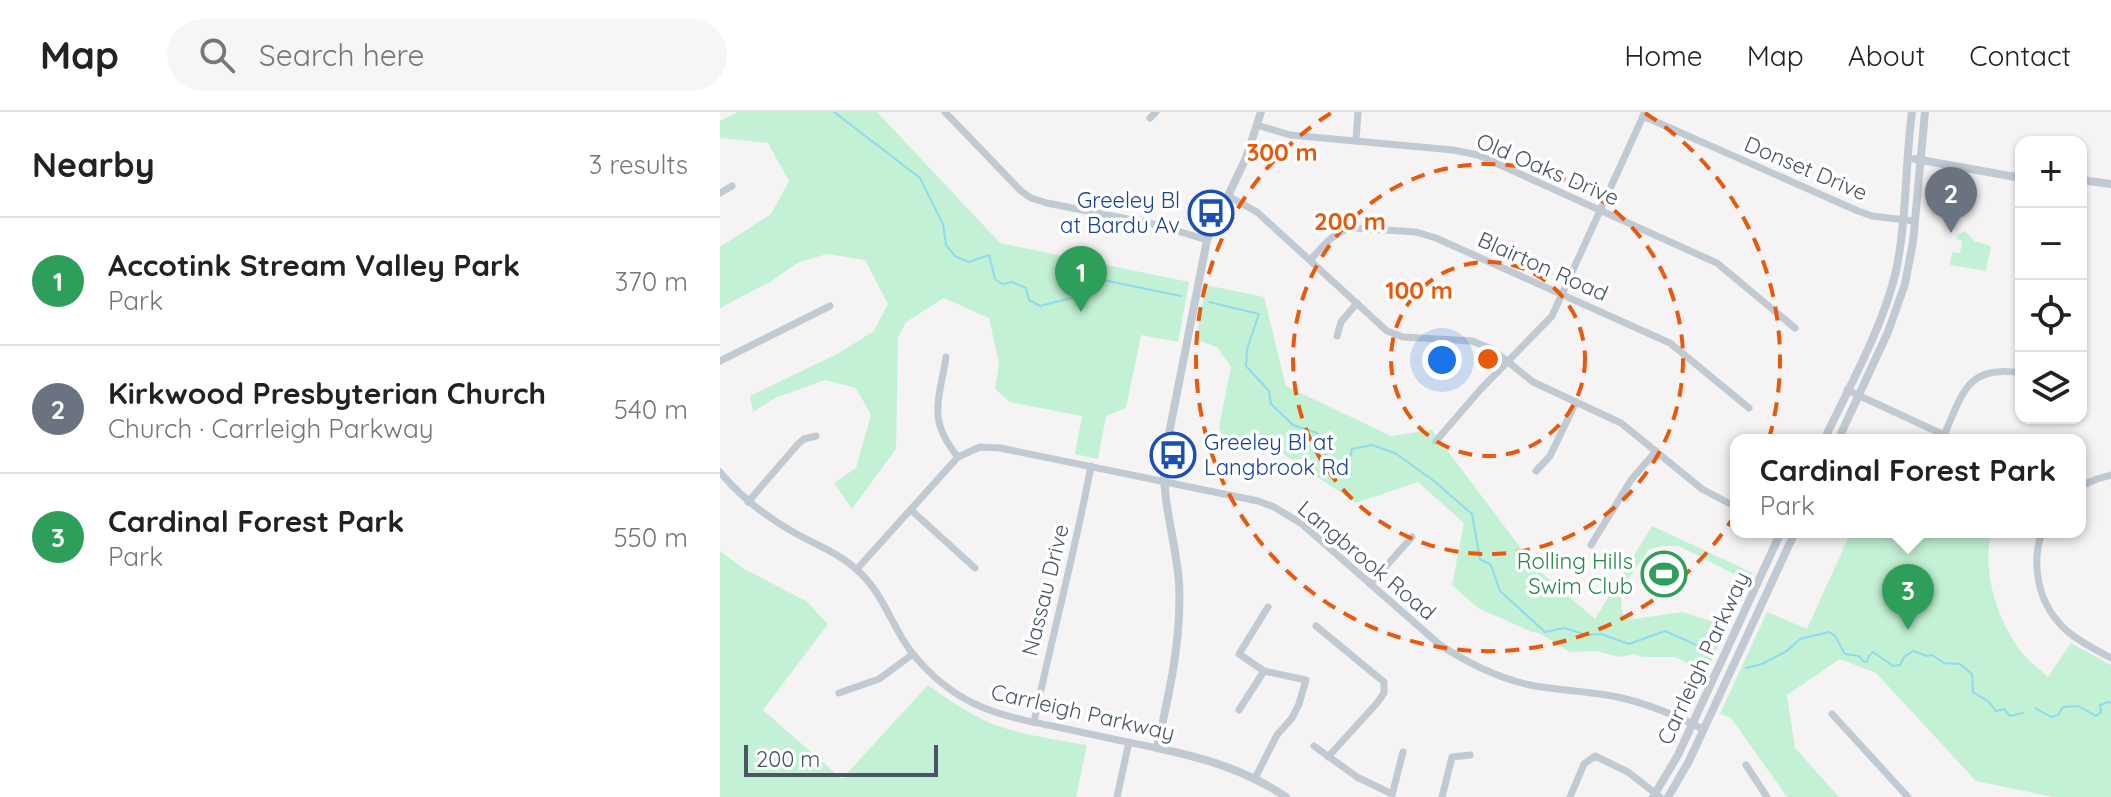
<!DOCTYPE html>
<meta charset="utf-8">
<style>
:root{--surface:#fff;--page:#f6f6f6;--text:#222;--muted:#767676;--line:#e0e0e0;--accent:#1a73e8}
body{margin:0;font-family:Quicksand,sans-serif;background:var(--page);color:var(--text)}
.controls{position:absolute;right:24px;top:24px;display:grid;overflow:hidden;border-radius:16px;box-shadow:0 2px 6px #0004}
.controls button{width:72px;height:72px;display:grid;place-items:center;padding:0;border:0;border-bottom:2px solid var(--line);background:var(--surface);color:var(--text);font:40px sans-serif}
.scale{position:absolute;left:24px;bottom:20px;width:194px;box-sizing:border-box;padding-left:8px;border:4px solid #4a5661;border-top:0;font-size:22px;line-height:28px;white-space:nowrap;color:#4a5661;-webkit-text-stroke:6px #fff;paint-order:stroke}
.you{position:absolute;left:722px;top:248px;width:28px;height:28px;margin:-20px;border:6px solid #fff;border-radius:50%;background:#1a73e8;box-shadow:0 0 0 12px #1a73e833}
.badge{display:grid;place-items:center;width:52px;height:52px;border-radius:50%;background:var(--accent);color:#fff;font-size:26px;font-weight:700}
.pin{position:absolute;translate:-50% -66px;filter:drop-shadow(0 2px 4px #0008)}
.pin::after{content:'';position:absolute;top:42px;width:28px;height:24px;background:inherit;clip-path:polygon(0 0,100% 0,50% 100%)}
.popup{position:absolute;left:1010px;top:322px;width:356px;height:104px;box-sizing:border-box;display:grid;place-content:center;border-radius:16px;background:var(--surface);filter:drop-shadow(0 2px 6px #0005);font-size:26px;white-space:nowrap;color:var(--muted)}
.popup b{font-size:30px;color:var(--text)}
.popup::after{content:'';position:absolute;left:50%;top:100%;margin-left:-16px;border:16px solid transparent;border-top-color:var(--surface)}
.list{margin:0;padding:0;list-style:none}
h2{display:flex;justify-content:space-between;align-items:center;height:104px;margin:0;padding:0 32px;font-size:34px}
h2 small{font-size:26px;font-weight:400;color:var(--muted)}
.list li{display:grid;grid-template-columns:52px 1fr auto;gap:24px;align-items:center;box-sizing:border-box;height:128px;padding:0 32px;border-top:2px solid var(--line)}
.list b{display:block;font-size:30px;white-space:nowrap}
.list p{margin:0;font-size:26px;white-space:nowrap;color:var(--muted)}
.list em{font-size:26px;font-style:normal;color:var(--muted)}
.icon{flex:none;width:44px;height:44px;fill:none;stroke:currentColor;stroke-width:2;stroke-linecap:round;stroke-linejoin:round}
.map{position:relative;flex:none;width:1391px;height:685px;overflow:hidden}
header{display:flex;align-items:center;gap:48px;box-sizing:border-box;height:112px;padding:0 40px;background:var(--surface);border-bottom:2px solid var(--line)}
header strong{font-size:38px}
nav{display:flex;gap:44px;margin-inline-start:auto;font-size:28px}
.search{width:560px;height:72px;background:var(--page);display:flex;align-items:center;gap:20px;box-sizing:border-box;padding:0 28px;border-radius:44px;color:var(--muted);font-size:30px}
main{display:flex}
aside{flex:1;background:var(--surface)}
.map>svg:first-child{display:block}
</style>
<header>
<strong>Map</strong>
<div class="search"><svg class="icon" aria-label="search" viewBox="0 0 24 24"><circle cx="10" cy="10" r="6"/><path d="M15 15l6 6"/></svg>Search here</div>
<nav><a>Home</a><a>Map</a><a>About</a><a>Contact</a></nav>
</header>
<main>
<aside>
<h2>Nearby<small>3 results</small></h2>
<ul class="list">
<li><span class="badge" style="background:#2e9e5b">1</span><div><b>Accotink Stream Valley Park</b><p>Park</p></div><em>370 m</em></li>
<li><span class="badge" style="background:#6b7280">2</span><div><b>Kirkwood Presbyterian Church</b><p>Church · Carrleigh Parkway</p></div><em>540 m</em></li>
<li><span class="badge" style="background:#2e9e5b">3</span><div><b>Cardinal Forest Park</b><p>Park</p></div><em>550 m</em></li>
</ul>
</aside>
<div class="map">
<svg width="1391" height="685" viewBox="0 0 1391 685">
<rect width="100%" height="100%" fill="#f5f3f3"/>
<g fill="#c3f1d5">
<polygon points="18,0 157,0 280,131 469,170 458,230 421,223 406,296 386,304 378,347 355,342 362,304 290,290 275,277 279,252 269,206 224,186 186,210 178,226 176,337 132,397 114,371 136,356 151,303 136,276 105,268 55,286 33,300 30,284 119,241 154,219 168,192 145,148 107,142 79,150 50,170 0,196 0,135 51,102 69,69 48,31 0,26 0,9"/>
<polygon points="1245,119 1254,129 1271,134 1266,159 1230,153 1232,140 1240,141 1242,129 1236,127 1237,123"/>
<path d="M486 173 544 185 566 274 671 324 712 318 815 455 875 507 932 414 1033 461 1028 469 959 434H942L928 438C915 459 891 484 906 508L963 500 1006 514 987 561 955 545H923L914 542 900 545 876 539 850 540 819 521 812 520 758 496 732 473 744 411 698 370 636 391 562 341 504 330 499 315 511 255 498 236 476 227Z"/>
<path d="M1131 420H1272C1260 457 1279 515 1305 544 1311 551 1321 558 1328 565L1351 531 1391 553V685H1333L1256 669 1156 561 1120 547 1067 583 1075 636 1119 685H1067L1011 606 1000 602 1047 500 1087 517Z"/>
<path d="M0 439 24 457 86 489 108 512 43 598 122 667 208 573C227 587 246 600 268 610 298 623 335 627 367 633L356 685H0Z"/>
</g>
<polygon fill="#90daee" points="953,447 962,451 951,475 939,469 934,479 924,474 936,450 949,455"/>
<g fill="none" stroke-linecap="round" stroke-linejoin="round">
<g stroke="#90daee" stroke-width="2">
<polyline points="114,0 200,66 223,112 226,133 235,144 249,150 269,143 275,167 282,172 292,170 306,176 309,188 320,194 359,184 383,168 461,184"/>
<polyline points="489,190 539,202 527,237 526,254 549,279 551,292 573,313 597,321 610,354 629,350 632,337 652,333 675,341 714,369 752,402 760,447 771,453 780,479 825,520 844,516 867,523 881,522 909,532 945,519 990,539"/>
<polyline points="1026,556 1042,552 1067,539 1080,527 1109,520 1115,524 1125,542 1139,544 1143,549 1147,550 1149,544 1153,540 1173,554 1180,553 1184,545 1193,539 1207,544 1212,543 1224,551 1240,552 1252,562 1253,580 1269,590 1276,599 1284,597 1290,604 1303,601"/>
<polyline points="1315,596 1331,605 1338,603 1343,595 1358,594 1376,604 1381,600 1380,593 1389,590 1391,591"/>
</g>
<g stroke="#c1cad2" stroke-width="7">
<polyline points="225,0 301,79 311,86 327,91 438,113 487,128"/>
<polyline points="923,4 1138,99 1152,104 1194,109"/>
<polyline points="430,6 436,0"/>
<polyline points="537,13 570,23 733,38 758,43 997,151 1075,216"/>
<polyline points="636,29 638,0"/>
<polyline points="0,81 12,74"/>
<polyline points="508,84 537,100 667,219 683,225 752,229 772,237 813,270 901,311 982,377 1016,395"/>
<path d="M590 148C604 134 614 118 635 116L696 120 716 126 950 231 1029 296"/>
<polyline points="617,224 621,210 637,191"/>
<path d="M226 245C219 290 207 307 238 345"/>
<polyline points="0,249 110,194"/>
<polyline points="1127,278 1235,328"/>
<path d="M1224 323C1243 281 1247 252 1301 261"/>
<polyline points="716,329 760,278 832,204 925,0"/>
<polyline points="816,359 830,344 856,290"/>
<path d="M0 360C21 385 46 405 75 421 96 433 119 441 137 458 166 483 173 521 198 548 241 597 282 604 342 616 374 623 406 630 437 636"/>
<polyline points="1360,374 1377,367 1391,363"/>
<polyline points="28,390 78,332 84,327 96,324"/>
<polyline points="191,398 255,456"/>
<path d="M1322 420C1310 455 1319 494 1347 519 1360 530 1376 538 1391 546"/>
<polyline points="871,433 911,368 936,339"/>
<path d="M137 457 238 345 260 335 280 336 538 389 554 395 582 412 720 533C748 551 777 566 810 573 840 579 872 579 902 586 931 593 957 604 983 617"/>
<polyline points="650,472 692,425"/>
<polyline points="596,514 664,570 664,581 657,591 608,645"/>
<polyline points="119,581 159,567 193,542"/>
<polyline points="519,598 544,559"/>
<polyline points="1112,602 1188,685"/>
<path d="M314 610C332 524 355 440 371 354"/>
<polyline points="594,634 637,665 672,682"/>
<polyline points="1026,653 1047,685"/>
<polyline points="535,666 557,623 572,606 579,592 586,568 544,559 519,542 548,495"/>
<polyline points="672,683 683,640"/>
<polyline points="397,685 409,630"/>
<polyline points="722,685 732,645 750,643"/>
<polyline points="850,685 864,652 875,644 908,660 940,685"/>
</g>
<g stroke="#c1cad2" stroke-width="8">
<path d="M541 0 526 46 487 128 445 342C440 386 456 427 459 471 462 527 449 582 437 636 484 646 526 658 566 685"/>
<polyline points="1195,47 1301,66"/>
<polyline points="1361,68 1391,72"/>
<path d="M1104 328C1129 275 1163 215 1176 159 1187 107 1185 52 1192 0"/>
<polyline points="1118,328 1168,220 1185,172 1193,130 1205,0"/>
<polyline points="933,685 958,643 1061,420"/>
<polyline points="948,685 969,649 1075,420"/>
</g>
</g>
<g fill="none" stroke="#e8590c" stroke-width="4" stroke-dasharray="14 10">
<circle cx="768" cy="247" r="97"/>
<circle cx="768" cy="247" r="195"/>
<path d="M925 1A292 292 0 1 1 611 1"/>
</g>
<defs>
<g id="bus-ring" transform="scale(2.3)"><circle r="9.5" fill="#fff" stroke="#1a4fb4" stroke-width="1.5"/><path d="M-5-6H5V4H4V6H2V4H-2V6H-4V4H-5ZM-3.5-4V0h7V-4ZM-3.5 1.2v1.5H-2V1.2ZM2 1.2v1.5H3.5V1.2Z" fill="#1a4fb4"/></g>
<g id="stadium-ring" transform="scale(2.3)"><circle r="9.5" fill="#fff" stroke="#2e9e5b" stroke-width="1.5"/><path d="M0-5a6.5 5 0 1 0 0 10a6.5 5 0 1 0 0-10ZM-3.5-1.8h7v3.6h-7Z" fill="#2e9e5b"/></g>
</defs>
<g fill-rule="evenodd">
<use href="#bus-ring" x="491" y="101"/>
<use href="#bus-ring" x="453" y="343"/>
<use href="#stadium-ring" x="944" y="462"/>
</g>
<g text-anchor="middle" dominant-baseline="central" stroke-width="7" stroke-linejoin="round" paint-order="stroke">
<g font-size="22" fill="#4a5661" stroke="#fff">
<text transform="translate(1086 56) rotate(23)">Donset Drive</text>
<text transform="translate(828 57) rotate(23)">Old Oaks Drive</text>
<text transform="translate(823 154) rotate(24)">Blairton Road</text>
<text transform="translate(647 448) rotate(40)">Langbrook Road</text>
<text transform="translate(325 478) rotate(-76)">Nassau Drive</text>
<text transform="translate(983 546) rotate(-65)">Carrleigh Parkway</text>
<text transform="translate(363 600) rotate(13)">Carrleigh Parkway</text>
</g>
<g font-size="22" fill="#164399" stroke="#fff" text-anchor="end">
<text x="460" y="88">Greeley Bl<tspan x="460" dy="25">at Bardu Av</tspan></text>
<text x="484" y="330" text-anchor="start">Greeley Bl at<tspan x="484" dy="25">Langbrook Rd</tspan></text>
</g>
<g font-size="22" fill="#27864d" stroke="#fff" text-anchor="end">
<text x="913" y="449">Rolling Hills<tspan x="913" dy="25">Swim Club</tspan></text>
</g>
</g>
<circle cx="768" cy="247" r="12" fill="#e8590c" stroke="#fff" stroke-width="4"/>
<g font-size="24" text-anchor="middle" font-weight="bold" fill="#e8590c" stroke="#fff" stroke-width="7" stroke-linejoin="round" paint-order="stroke">
<text x="562" y="49">300 m</text>
<text x="630" y="118">200 m</text>
<text x="699" y="187">100 m</text>
</g>
</svg>
<div class="controls">
<button>+</button>
<button>−</button>
<button><svg class="icon" aria-label="locate" viewBox="0 0 24 24"><circle cx="12" cy="12" r="6"/><path d="M12 2v4M12 18v4M2 12h4M18 12h4"/></svg></button>
<button><svg class="icon" aria-label="layers" viewBox="0 0 24 24"><path d="M12 4l9 5-9 5-9-5zM3 14l9 5 9-5"/></svg></button>
</div>
<div class="scale">200 m</div>
<div class="you"></div>
<div class="pin badge" style="left:361px;top:200px;background:#2e9e5b">1</div>
<div class="pin badge" style="left:1231px;top:121px;background:#6b7280">2</div>
<div class="pin badge" style="left:1188px;top:518px;background:#2e9e5b">3</div>
<div class="popup"><b>Cardinal Forest Park</b>Park</div>
</div>
</main>
